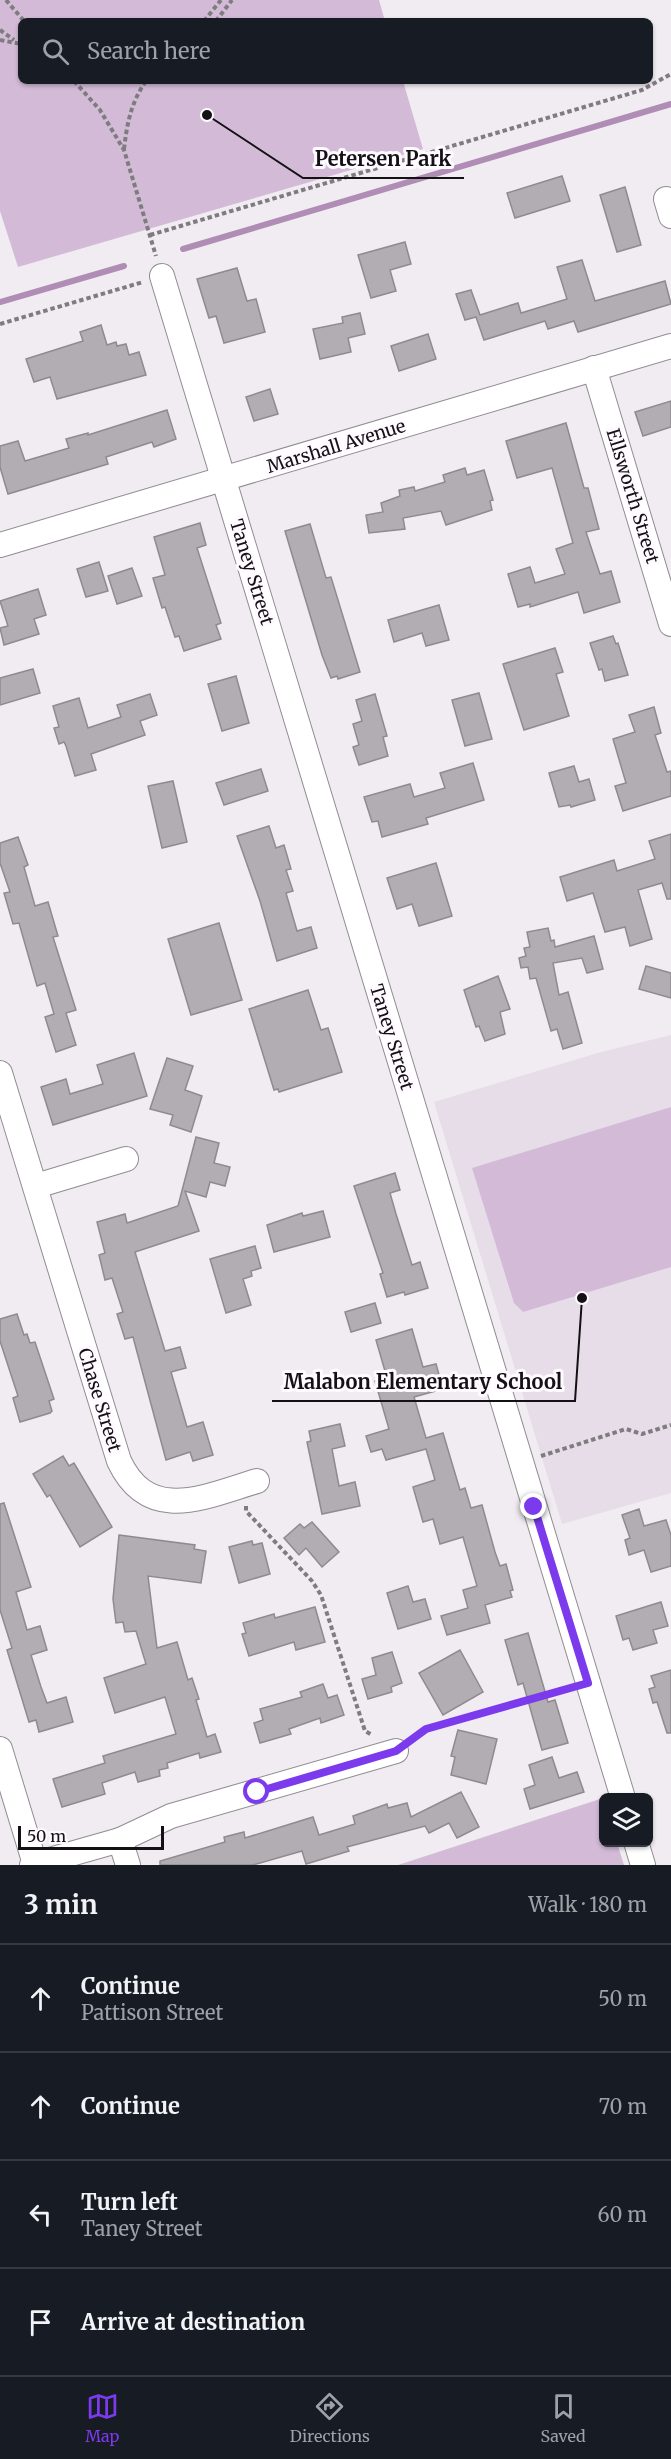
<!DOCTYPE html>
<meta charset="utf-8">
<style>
:root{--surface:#171b24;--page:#20242c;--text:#f1f3f6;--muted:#9ea1a6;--line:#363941;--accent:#7c3aed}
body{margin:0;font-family:Merriweather,serif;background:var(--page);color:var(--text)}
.controls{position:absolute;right:18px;bottom:18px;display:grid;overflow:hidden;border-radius:9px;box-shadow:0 2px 4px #0004}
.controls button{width:54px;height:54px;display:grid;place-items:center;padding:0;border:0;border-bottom:2px solid var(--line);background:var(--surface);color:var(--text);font:30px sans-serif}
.scale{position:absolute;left:18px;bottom:15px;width:146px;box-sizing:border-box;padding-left:6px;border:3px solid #131113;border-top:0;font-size:16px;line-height:21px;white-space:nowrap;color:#131113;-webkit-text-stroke:4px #fefaff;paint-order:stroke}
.stop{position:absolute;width:18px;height:18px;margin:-14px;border:4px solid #7c3aed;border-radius:50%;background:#fff}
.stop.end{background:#7c3aed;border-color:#fff;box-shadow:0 2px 6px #0008}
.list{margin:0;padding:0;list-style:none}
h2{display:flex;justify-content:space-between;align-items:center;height:78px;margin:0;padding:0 24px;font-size:26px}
h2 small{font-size:20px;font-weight:400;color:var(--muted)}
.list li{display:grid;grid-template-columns:39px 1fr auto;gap:18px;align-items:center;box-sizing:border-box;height:108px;padding:0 24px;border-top:2px solid var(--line)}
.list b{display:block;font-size:22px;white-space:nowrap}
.list p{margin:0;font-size:20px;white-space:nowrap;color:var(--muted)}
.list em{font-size:20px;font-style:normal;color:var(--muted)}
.icon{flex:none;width:33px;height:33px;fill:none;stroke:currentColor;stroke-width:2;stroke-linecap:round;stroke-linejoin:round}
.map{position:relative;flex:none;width:671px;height:1865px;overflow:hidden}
.search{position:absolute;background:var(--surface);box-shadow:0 2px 4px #0004;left:18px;right:18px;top:18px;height:66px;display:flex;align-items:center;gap:15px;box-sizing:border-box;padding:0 21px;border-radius:9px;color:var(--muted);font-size:22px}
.sheet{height:510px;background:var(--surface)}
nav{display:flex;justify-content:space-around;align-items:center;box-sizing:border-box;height:84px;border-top:2px solid var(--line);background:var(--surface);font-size:16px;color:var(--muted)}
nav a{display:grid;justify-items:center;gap:3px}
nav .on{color:var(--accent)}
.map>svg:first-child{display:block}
</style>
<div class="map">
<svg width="671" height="1865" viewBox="0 0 671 1865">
<rect width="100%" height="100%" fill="#f1ecf2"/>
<polygon fill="#e7dde9" points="671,1035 671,1493 562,1524 434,1102 601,1052"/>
<g fill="#d3bbd8">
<polygon points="0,0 379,0 385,21 21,21 21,81 403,81 423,149 18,267 0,211"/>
<polygon points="671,1107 671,1267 523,1312 514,1303 472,1168"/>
<polygon points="603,1798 604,1842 617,1843 624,1865 398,1865"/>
</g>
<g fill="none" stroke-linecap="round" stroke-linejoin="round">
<g stroke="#af8db5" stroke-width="6">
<polyline points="183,249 671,104"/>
<polyline points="0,302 124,266"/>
</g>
</g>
<g fill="#b2adb2" stroke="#8e8a8f" stroke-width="1.5">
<polygon points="562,176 570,201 515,218 507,193"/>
<polygon points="625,187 641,245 617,252 600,195"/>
<polygon points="405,242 411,264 390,270 396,291 371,298 358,255"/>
<polygon points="582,260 595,301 665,281 671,304 578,332 574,321 548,329 545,321 484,340 476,317 465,320 456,294 471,290 480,315 518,303 521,313 567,299 557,267"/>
<polygon points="237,268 247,301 256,299 265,332 224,343 216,316 209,318 197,279"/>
<polygon points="360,313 365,334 348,338 351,352 320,359 313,329 343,323 342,317"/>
<polygon points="101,325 107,345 116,342 117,346 126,344 129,355 139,352 146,375 57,399 50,377 34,382 26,359 83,341 80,332"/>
<polygon points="428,334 436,359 399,371 391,346"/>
<polygon points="270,389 278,414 254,421 246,397"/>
<polygon points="671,401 671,427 643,436 635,412"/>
<polygon points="167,410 176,439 154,447 152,442 106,457 108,464 8,494 0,467 0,446 18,441 25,461 69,448 66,439 88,433 88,435"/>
<polygon points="566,423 584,488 588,488 599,529 586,532 600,574 611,571 620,602 584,613 578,592 530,607 530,604 518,607 508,574 530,567 535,583 565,574 556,549 573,543 552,468 517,478 506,441"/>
<polygon points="465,468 467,475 484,470 493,500 490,501 492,510 446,525 441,511 403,518 405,529 369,533 366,515 383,512 381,503 400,496 399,490 414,487 415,491 445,482 443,475"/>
<polygon points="200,523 206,545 197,548 221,623 216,625 221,639 184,651 179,636 175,637 165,607 162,608 153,578 165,575 154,537"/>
<polygon points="310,524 326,578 331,577 360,672 338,679 337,676 331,678 322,655 285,531"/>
<polygon points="99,562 108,591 86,597 77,569"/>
<polygon points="132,568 142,596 117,604 108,576"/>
<polygon points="38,589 46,615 34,619 39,634 4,645 0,628 8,626 0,601"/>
<polygon points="439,605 449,640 426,646 422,633 394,642 388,620"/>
<polygon points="613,636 616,644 618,643 628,675 605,681 602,669 599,670 590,643"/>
<polygon points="555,648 563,672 556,674 569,716 524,730 503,664"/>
<polygon points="33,669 40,693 0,705 0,678"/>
<polygon points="236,676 249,723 222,731 208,684"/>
<polygon points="479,693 492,739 465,746 452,700"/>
<polygon points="150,694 157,715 140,721 145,735 91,754 96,770 75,776 66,746 64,742 59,744 54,728 59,727 53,706 79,698 88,728 121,717 117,705"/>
<polygon points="375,694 387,736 383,737 388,756 359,765 353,747 359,745 353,724 362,721 356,700"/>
<polygon points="654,707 661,733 655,735 667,772 671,771 671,796 623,811 615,786 626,783 613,739 635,732 629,715"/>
<polygon points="473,763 484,800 426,818 428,824 382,837 378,821 372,822 364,797 410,784 414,797 445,788 440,773"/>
<polygon points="574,766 579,782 589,779 595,800 571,807 570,805 559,807 549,773"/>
<polygon points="261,769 268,791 224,805 216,783"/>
<polygon points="173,781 187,842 162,848 148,786"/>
<polygon points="269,826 276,848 284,845 291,869 286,870 293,891 286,893 297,931 311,927 317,948 277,961 260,901 237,836"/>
<polygon points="671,834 671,899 667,899 662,883 638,890 652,939 630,946 625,927 605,932 593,893 567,901 560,877 614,860 617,871 655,859 649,841"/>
<polygon points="18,837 28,865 24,867 35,906 48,902 58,936 53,937 76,1010 66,1013 76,1045 56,1052 45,1017 54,1014 45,983 37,986 19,923 13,924 4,893 10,892 0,863 0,843"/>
<polygon points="436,863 452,916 419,926 412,904 397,909 387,878"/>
<polygon points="219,923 242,1000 191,1015 168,939"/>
<polygon points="548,928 551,941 554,940 555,947 594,936 603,969 587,973 582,958 553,963 559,995 568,992 582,1043 563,1049 557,1029 551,1031 536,978 530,979 528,967 521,968 519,958 526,956 524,948 530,947 527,932"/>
<polygon points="646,966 671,973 671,998 639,989"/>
<polygon points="498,976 510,1009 500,1012 505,1034 485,1041 479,1026 476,1027 464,990"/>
<polygon points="308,990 321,1030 328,1028 342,1072 279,1092 278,1089 274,1090 249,1009"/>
<polygon points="134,1053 147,1096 53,1125 41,1087 66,1079 70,1094 103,1084 97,1065"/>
<polygon points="167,1058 193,1066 185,1090 202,1096 191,1132 170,1125 173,1115 150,1109"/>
<polygon points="196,1137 219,1143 214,1163 230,1167 225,1186 210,1182 206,1197 185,1191 199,1231 135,1252 165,1351 180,1347 186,1368 171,1372 187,1427 203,1422 213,1455 193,1461 190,1452 166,1460 133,1337 125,1339 117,1314 123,1312 112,1278 105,1280 99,1255 105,1253 97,1222 125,1214 127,1223 178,1206"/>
<polygon points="395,1173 400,1190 390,1193 396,1214 412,1265 420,1262 428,1288 405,1295 404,1292 387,1297 380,1274 383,1273 354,1186"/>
<polygon points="323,1211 330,1237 274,1252 267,1225 302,1213 303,1216"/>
<polygon points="255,1246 261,1268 251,1271 252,1276 243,1279 251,1305 226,1313 210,1259"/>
<polygon points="375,1303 381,1323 351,1332 345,1312"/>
<polygon points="17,1314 24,1335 27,1334 30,1343 35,1342 54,1399 49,1401 52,1411 50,1413 20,1422 13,1398 18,1396 0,1341 0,1319"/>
<polygon points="412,1329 423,1367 436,1364 443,1389 414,1397 426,1438 443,1433 460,1490 465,1488 471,1508 482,1505 495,1552 500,1566 506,1564 513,1590 510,1591 512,1597 485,1605 490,1623 447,1635 441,1616 468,1608 463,1590 477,1586 463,1537 440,1544 433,1519 423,1522 413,1487 435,1480 426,1449 386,1460 382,1449 371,1452 366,1436 389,1429 375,1381 387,1378 376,1340"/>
<polygon points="340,1424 345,1446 332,1449 339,1486 355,1482 360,1506 322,1514 307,1442 311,1441 309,1431"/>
<polygon points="63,1456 69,1466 74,1463 112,1527 80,1547 50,1495 47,1497 33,1474"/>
<polygon points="4,1503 31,1587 16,1592 27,1630 40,1626 47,1650 31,1655 41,1687 47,1703 66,1697 73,1722 39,1732 36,1720 29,1722 7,1650 12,1648 0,1610 0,1504"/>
<polygon points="639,1509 644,1526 666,1520 671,1535 671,1566 651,1572 644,1550 629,1555 625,1540 630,1538 622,1515"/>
<polygon points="312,1522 339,1552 322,1567 306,1548 299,1555 284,1538 300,1524 304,1528"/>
<polygon points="119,1535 195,1545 194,1549 206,1551 201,1583 148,1576 157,1648 177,1642 188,1680 192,1678 199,1699 196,1700 207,1737 215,1734 221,1752 200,1758 199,1753 167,1763 168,1768 159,1770 160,1776 138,1782 135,1772 102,1783 105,1794 62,1807 53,1779 105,1763 103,1756 176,1734 165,1697 115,1713 104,1678 146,1664 136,1631 125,1632 123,1622 116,1623 113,1599"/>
<polygon points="252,1541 253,1545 262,1543 270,1574 239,1583 229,1547"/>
<polygon points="408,1586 413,1602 425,1599 431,1619 398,1629 387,1593"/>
<polygon points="661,1602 668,1626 653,1630 657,1643 633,1650 629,1638 623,1640 616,1616"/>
<polygon points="315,1607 325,1642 296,1650 294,1642 249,1656 242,1634 246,1633 243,1623 274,1614 275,1618"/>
<polygon points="528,1633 548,1702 555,1700 568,1743 542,1750 523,1683 518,1685 505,1640"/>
<polygon points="460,1650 483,1692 443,1715 419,1673"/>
<polygon points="392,1652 402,1683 391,1687 392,1692 368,1699 362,1679 376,1675 372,1658"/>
<polygon points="671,1670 671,1733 667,1733 657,1702 653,1703 649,1689 655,1687 651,1676"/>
<polygon points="323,1684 328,1698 337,1695 344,1715 321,1723 320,1718 289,1729 291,1734 260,1743 254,1723 263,1720 260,1709 302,1697 300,1692"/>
<polygon points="458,1730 497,1739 486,1784 451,1775 455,1757 451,1756"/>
<polygon points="552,1757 559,1778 577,1772 584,1792 530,1809 524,1789 535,1785 529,1765"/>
<polygon points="461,1792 479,1827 457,1838 449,1823 429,1833 425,1826 347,1847 349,1851 306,1864 302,1851 253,1865 160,1865 160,1861 225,1842 224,1837 244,1832 245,1838 313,1817 319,1835 355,1824 353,1816 387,1804 388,1808 407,1803 411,1817"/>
</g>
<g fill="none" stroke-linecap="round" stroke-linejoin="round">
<g stroke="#918c92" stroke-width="26">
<g id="minor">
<polyline points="666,199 671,216"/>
<polyline points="162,276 623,1798"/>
<polyline points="594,368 671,624"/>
<polyline points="0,545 671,346"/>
<path d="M0 1073 119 1461C149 1525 206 1496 257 1481"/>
<polyline points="36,1186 126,1159"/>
<polyline points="0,1749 35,1864"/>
<polyline points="120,1840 128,1865"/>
<polyline points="636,1842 643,1865"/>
<polyline points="32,1865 120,1840 171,1816 396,1751"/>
</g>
</g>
<g stroke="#7f7c80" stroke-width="4" stroke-dasharray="4.5 3" stroke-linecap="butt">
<polyline points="6,0 24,21"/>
<polyline points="204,21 221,0"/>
<polyline points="216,21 232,0"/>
<polyline points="0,30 14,40"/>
<polyline points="0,40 21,44"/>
<polyline points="74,81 100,110 124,150 156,256"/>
<path d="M124 149C127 124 131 102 146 81"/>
<polyline points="150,235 642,90 671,74"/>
<polyline points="0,324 143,282"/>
<polyline points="541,1456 626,1429 642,1434 671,1425"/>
<polyline points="246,1506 246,1511 312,1581 321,1595 365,1731 372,1735"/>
<polyline points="412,1739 426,1729 570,1688"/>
</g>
<use href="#minor" stroke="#fff" stroke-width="24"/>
</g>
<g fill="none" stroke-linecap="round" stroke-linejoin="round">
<polyline stroke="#7c3aed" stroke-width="8" points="257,1792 396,1751 426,1729 588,1683 534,1507"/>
</g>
<g text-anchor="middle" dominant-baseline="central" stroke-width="6" stroke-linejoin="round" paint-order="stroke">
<g font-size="18" fill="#131113" stroke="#fefaff">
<text transform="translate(336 446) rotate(-17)">Marshall Avenue</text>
<text transform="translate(633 496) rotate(73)">Ellsworth Street</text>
<text transform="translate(252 572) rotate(73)">Taney Street</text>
<text transform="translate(392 1037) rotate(73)">Taney Street</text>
<text transform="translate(100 1400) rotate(73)">Chase Street</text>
</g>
</g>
<path fill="none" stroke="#131113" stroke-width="2" d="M207 115L303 178H464M582 1298L575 1401H272"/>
<g fill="#131113" stroke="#fefaff" stroke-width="2">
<circle cx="207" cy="115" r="6"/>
<circle cx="582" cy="1298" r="6"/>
</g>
<g font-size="20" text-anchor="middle" font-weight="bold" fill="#131113" stroke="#fefaff" stroke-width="6" stroke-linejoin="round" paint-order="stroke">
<text x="383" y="166">Petersen Park</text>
<text x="423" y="1389">Malabon Elementary School</text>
</g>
</svg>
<div class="controls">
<button><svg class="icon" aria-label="layers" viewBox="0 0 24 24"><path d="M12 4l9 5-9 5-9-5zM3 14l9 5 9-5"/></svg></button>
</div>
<div class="scale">50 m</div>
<div class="stop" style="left:257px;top:1792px"></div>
<div class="stop end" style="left:534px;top:1507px"></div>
<div class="search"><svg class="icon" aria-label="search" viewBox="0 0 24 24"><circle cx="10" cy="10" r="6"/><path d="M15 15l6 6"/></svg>Search here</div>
</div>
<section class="sheet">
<h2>3 min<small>Walk · 180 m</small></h2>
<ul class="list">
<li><svg class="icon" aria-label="ahead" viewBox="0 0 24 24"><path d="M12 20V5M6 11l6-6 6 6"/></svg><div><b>Continue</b><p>Pattison Street</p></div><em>50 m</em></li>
<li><svg class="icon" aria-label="ahead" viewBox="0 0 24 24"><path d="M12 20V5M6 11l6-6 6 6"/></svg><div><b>Continue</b></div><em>70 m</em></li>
<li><svg class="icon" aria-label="left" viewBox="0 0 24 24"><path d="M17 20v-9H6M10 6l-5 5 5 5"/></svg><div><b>Turn left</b><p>Taney Street</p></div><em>60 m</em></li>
<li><svg class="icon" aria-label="arrive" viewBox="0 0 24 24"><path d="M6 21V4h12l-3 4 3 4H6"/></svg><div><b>Arrive at destination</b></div></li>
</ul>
</section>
<nav>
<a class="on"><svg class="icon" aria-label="map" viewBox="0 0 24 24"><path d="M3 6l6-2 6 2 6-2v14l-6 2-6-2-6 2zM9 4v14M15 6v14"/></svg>Map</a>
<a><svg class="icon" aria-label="directions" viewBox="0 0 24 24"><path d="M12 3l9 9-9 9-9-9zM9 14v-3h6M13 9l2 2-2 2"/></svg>Directions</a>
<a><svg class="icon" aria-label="saved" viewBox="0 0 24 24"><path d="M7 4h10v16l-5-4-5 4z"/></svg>Saved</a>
</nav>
